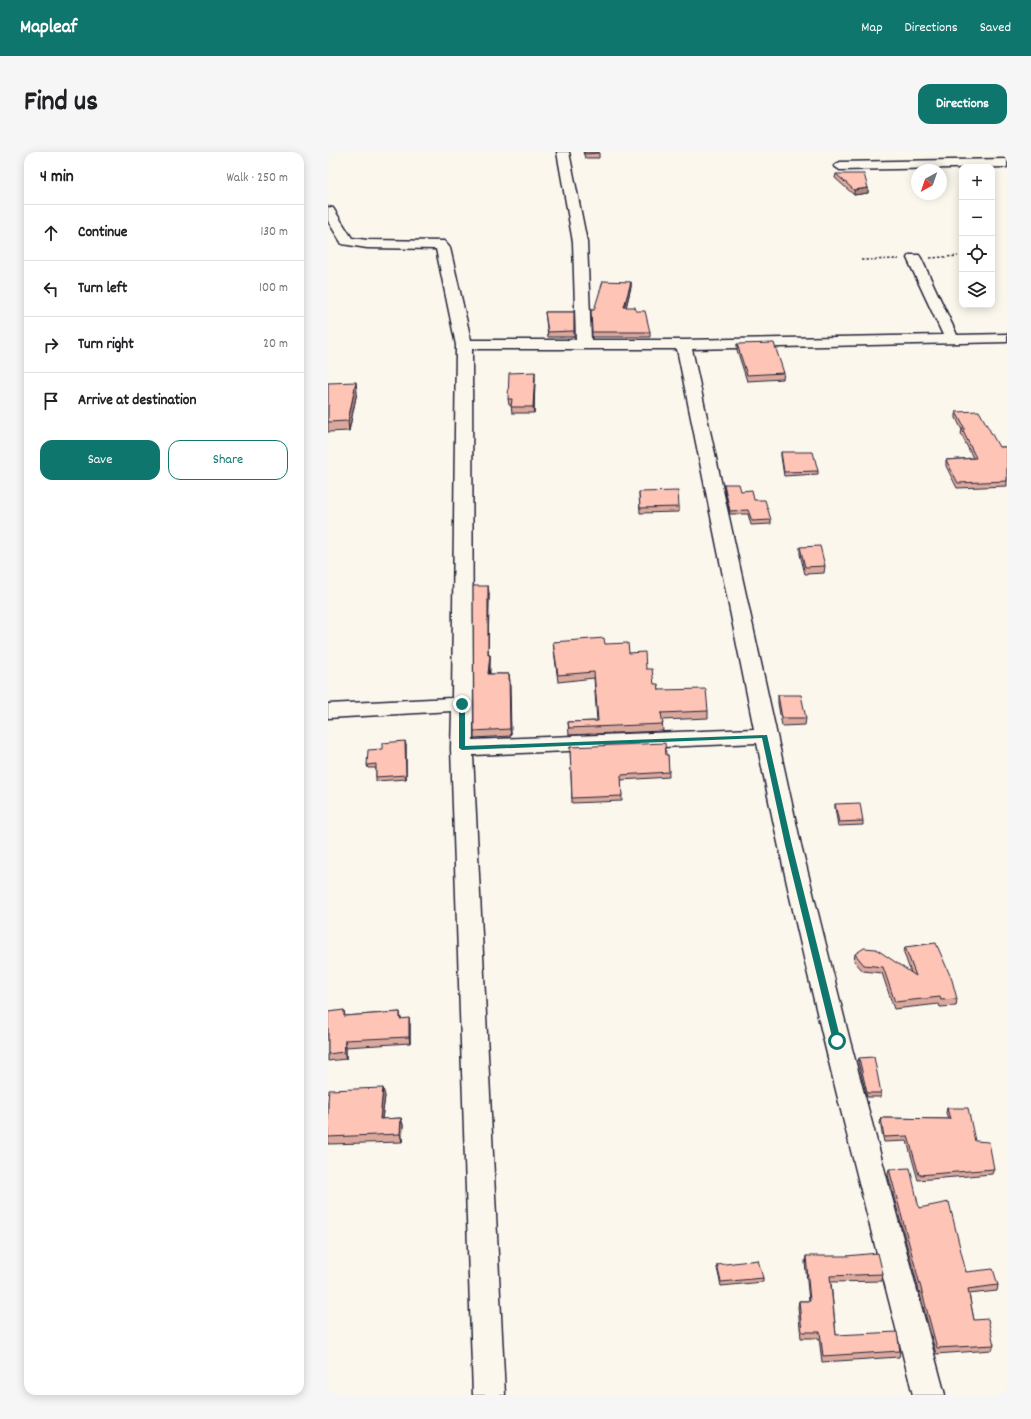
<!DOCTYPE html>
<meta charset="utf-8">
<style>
:root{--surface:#fff;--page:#f6f6f6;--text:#202124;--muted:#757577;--line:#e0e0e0;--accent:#0f766e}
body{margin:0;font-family:Dekko,sans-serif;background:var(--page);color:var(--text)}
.controls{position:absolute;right:12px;top:12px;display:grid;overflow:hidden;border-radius:8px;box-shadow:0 2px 10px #0003}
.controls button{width:36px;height:36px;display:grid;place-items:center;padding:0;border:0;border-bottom:1px solid var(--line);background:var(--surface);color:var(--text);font:20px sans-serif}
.compass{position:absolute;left:583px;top:12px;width:36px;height:36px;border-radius:50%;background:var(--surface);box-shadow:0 2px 10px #0003;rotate:220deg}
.stop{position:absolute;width:12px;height:12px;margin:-9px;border:3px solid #0f766e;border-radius:50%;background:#fff}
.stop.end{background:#0f766e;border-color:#fff;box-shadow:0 1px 4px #0008}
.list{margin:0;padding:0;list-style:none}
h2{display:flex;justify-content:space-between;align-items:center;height:52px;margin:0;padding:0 16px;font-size:17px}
h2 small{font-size:13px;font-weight:400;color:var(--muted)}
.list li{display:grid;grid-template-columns:26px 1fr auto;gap:12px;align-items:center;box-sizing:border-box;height:56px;padding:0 16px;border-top:1px solid var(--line)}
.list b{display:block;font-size:15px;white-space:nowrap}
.list em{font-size:13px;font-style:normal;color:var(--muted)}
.actions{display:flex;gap:8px;padding:12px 16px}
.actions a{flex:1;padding:9px 0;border:1px solid var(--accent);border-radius:12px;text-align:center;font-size:14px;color:var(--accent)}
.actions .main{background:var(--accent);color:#fff}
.icon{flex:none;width:22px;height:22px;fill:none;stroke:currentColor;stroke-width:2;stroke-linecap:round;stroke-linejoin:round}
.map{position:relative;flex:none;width:679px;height:1243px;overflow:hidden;border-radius:12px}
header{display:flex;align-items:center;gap:24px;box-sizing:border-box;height:56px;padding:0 20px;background:var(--accent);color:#fff}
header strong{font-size:19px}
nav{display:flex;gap:22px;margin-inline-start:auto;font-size:14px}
.intro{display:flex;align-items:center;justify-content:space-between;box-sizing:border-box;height:96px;padding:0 24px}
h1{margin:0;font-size:28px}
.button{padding:10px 18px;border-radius:12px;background:var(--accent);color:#fff;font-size:14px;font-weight:700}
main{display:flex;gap:24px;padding:0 24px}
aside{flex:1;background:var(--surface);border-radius:12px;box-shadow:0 2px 10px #0003}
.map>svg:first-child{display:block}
</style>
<header>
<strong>Mapleaf</strong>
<nav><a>Map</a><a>Directions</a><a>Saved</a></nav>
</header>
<div class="intro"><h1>Find us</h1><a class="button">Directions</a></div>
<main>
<aside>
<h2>4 min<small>Walk · 250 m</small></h2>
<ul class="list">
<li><svg class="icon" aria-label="ahead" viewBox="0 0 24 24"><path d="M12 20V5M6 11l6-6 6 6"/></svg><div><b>Continue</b></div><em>130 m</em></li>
<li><svg class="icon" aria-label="left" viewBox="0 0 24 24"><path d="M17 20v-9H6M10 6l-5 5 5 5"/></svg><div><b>Turn left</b></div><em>100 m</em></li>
<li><svg class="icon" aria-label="right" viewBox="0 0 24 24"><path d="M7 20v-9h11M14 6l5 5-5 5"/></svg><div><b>Turn right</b></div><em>20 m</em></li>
<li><svg class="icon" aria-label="arrive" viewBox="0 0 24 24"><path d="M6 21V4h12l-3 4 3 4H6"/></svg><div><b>Arrive at destination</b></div></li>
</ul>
<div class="actions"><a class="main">Save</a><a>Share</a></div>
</aside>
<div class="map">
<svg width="679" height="1243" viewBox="0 0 679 1243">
<rect width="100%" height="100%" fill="#fbf7ec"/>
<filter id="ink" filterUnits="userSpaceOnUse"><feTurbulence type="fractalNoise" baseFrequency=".025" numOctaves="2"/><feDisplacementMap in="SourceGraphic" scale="8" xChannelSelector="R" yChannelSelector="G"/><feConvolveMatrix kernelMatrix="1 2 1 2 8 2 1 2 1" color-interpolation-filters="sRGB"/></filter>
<g filter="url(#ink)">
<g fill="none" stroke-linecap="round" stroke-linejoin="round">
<g stroke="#22223b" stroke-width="3">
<g id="minor">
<path d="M229 0H241L259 90 263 188H356L615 183 579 106 581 103H591L593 106 629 183 679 182V190L364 197 473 693 522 889 617 1243H585C530 1026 473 810 429 591L145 603 177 1243H145L123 596 124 559 0 566V552L124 546 128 193 108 97 39 96 14 92 0 69V55L5 56 24 86 39 88 116 89 122 96 143 188H248L245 90ZM144 197H349L426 577 145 588Z"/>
<polygon points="679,7 679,15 512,18 506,14 512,10"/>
</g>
</g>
<g stroke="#22223b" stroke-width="1.5" stroke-dasharray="2.5 2" stroke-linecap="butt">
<polyline points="602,106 630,104"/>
<polyline points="533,108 571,107"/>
</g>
<use href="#minor" fill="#fbf7ec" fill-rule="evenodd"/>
</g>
<g fill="#daa99c" stroke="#22223b">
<polygon points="255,0 271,0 271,6 257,6"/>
<polygon points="508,22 540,36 540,41 526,43 507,26"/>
<polygon points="303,130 303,135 298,155 308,159 322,180 322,185 264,185 263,158 266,158"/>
<polygon points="217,160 246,160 246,185 220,185"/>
<polygon points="409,192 456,221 455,227 419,229 409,198"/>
<polygon points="207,226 206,261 184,261 183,253 181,253 180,247"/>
<polygon points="0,231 29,240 21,279 0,280"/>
<polygon points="628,260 671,295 679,295 679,334 629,336 618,314 618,308 645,306 633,282 634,278 628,266"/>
<polygon points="453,300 490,319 490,322 456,324 453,304"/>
<polygon points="396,332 413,339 426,348 443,368 443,372 423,373 420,362 402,362 396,336"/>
<polygon points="311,340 351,355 351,360 312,361"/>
<polygon points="472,395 497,414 496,421 477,422 472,402"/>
<polygon points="161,441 160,503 162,503 162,522 181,522 183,584 146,586 146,579"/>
<polygon points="225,490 277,492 301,501 318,517 326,532 331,538 380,559 380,566 334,568 335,579 241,583 240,570 269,569 266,526 230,530"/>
<polygon points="450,543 478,566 477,573 454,574 450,551"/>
<polygon points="78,593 78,627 48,629 48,616 40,616 39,613 54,597"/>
<polygon points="242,595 340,603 341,625 293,628 294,649 244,651"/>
<polygon points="507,652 535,669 535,673 510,674 507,656"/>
<polygon points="577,795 629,847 628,854 612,855 611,852 566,857 554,821 535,819 526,809 527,802 583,821 576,801"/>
<polygon points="16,858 17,864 72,860 73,867 82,872 82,891 18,895 18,907 0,909 0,868"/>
<polygon points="531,906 553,941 553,945 539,945 530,910"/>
<polygon points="57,944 54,967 73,966 75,973 74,990 0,992 0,949"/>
<polygon points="619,956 647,989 666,1017 664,1022 590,1028 579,989 556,990 552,971 553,966 620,967 618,961"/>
<polygon points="561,1017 591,1056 638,1120 670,1133 669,1139 641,1142 646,1168 666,1193 664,1198 608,1202 560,1023"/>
<polygon points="478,1104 555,1122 554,1129 503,1130 508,1183 572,1199 571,1205 494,1210 491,1186 473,1186 470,1155 471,1149 481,1149 477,1110"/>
<polygon points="389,1113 435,1126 435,1130 393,1134 389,1116"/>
</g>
<g fill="#b2897f" stroke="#22223b">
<polygon points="540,36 540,41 526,43 526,38"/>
<polygon points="303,130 303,135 297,160 296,155"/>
<polygon points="207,220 207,226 206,261 205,255"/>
<polygon points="28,230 29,240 21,279 20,269"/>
<polygon points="160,434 161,441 160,510"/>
<polygon points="162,503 162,510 161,530 160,522"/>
<polygon points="181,522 182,529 183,584 182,577"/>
<polygon points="77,589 78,593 78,627 78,623"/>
<polygon points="81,866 82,872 82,891 81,885"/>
<polygon points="17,888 18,895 18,907 16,900"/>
<polygon points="55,936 57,944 53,974 52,967"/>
<polygon points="73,966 75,973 74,990 72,982"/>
</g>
<g fill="#fec4b5" stroke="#22223b">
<polygon points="256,0 271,0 271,1 257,2"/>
<polygon points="508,22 536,22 540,36 526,38"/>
<polygon points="275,129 303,130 296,155 307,155 308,159 317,159 322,180 264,180 263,158 266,158"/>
<polygon points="217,160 246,160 246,179 220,180"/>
<polygon points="446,191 456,221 419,223 409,192"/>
<polygon points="207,220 205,255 183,255 184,247 180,247 181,221"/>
<polygon points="28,230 20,269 0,270 0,231"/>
<polygon points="651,259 671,295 679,295 679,329 630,331 618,308 648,306 634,277 637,277 628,260"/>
<polygon points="453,300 485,300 490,319 456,320"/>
<polygon points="396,332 411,332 413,339 424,338 426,348 437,348 443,368 424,369 420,358 402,359"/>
<polygon points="350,339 351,355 312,356 311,340"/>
<polygon points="492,394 497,414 477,415 472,395"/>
<polygon points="145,434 160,434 160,503 162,503 160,522 181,522 182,577 146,579"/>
<polygon points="276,486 277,492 300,491 301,501 317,500 318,517 324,517 326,532 330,532 331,538 378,537 380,559 333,561 335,572 241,576 240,570 270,569 266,520 230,523 225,490"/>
<polygon points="450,543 473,543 478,566 454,566"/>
<polygon points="77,589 78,623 48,625 48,612 39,613 40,598 54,597 54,591"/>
<polygon points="337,591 338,603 340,603 341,620 293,623 294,644 244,646 242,595"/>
<polygon points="532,651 535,669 511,670 507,652"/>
<polygon points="608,791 624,828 629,847 613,848 612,845 567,850 555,815 536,813 527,802 536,796 548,797 588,824 577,795"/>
<polygon points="16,858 16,864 72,860 72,867 81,866 81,885 17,888 16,900 0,902 0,860"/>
<polygon points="546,905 553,941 539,941 531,906"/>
<polygon points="55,936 52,967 73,966 72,982 0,985 0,949 1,938"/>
<polygon points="619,956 640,956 647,989 661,990 666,1017 591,1023 580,984 556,985 553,966 622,967"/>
<polygon points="582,1016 591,1056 621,1050 638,1120 665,1117 670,1133 640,1137 646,1168 660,1167 666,1193 609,1196 561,1017"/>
<polygon points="550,1101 555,1122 502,1124 508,1183 569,1180 572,1199 495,1204 492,1180 474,1180 471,1149 482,1149 478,1104 518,1104"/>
<polygon points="430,1108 435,1126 393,1130 389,1113"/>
</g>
</g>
<polygon fill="#0f766e" points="134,550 137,552 137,594 439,583 464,693 513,889 512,891 509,892 505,889 457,693 434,586 134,598 131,596 131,552"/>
</svg>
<div class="controls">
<button>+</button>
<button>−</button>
<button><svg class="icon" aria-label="locate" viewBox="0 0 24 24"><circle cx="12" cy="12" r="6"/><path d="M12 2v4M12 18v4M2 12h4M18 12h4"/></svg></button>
<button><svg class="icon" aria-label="layers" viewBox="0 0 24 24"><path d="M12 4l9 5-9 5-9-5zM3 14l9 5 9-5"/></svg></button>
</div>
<svg class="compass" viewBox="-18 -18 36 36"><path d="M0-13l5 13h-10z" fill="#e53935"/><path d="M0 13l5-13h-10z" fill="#757577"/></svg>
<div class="stop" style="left:509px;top:889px"></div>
<div class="stop end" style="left:134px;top:552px"></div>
</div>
</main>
